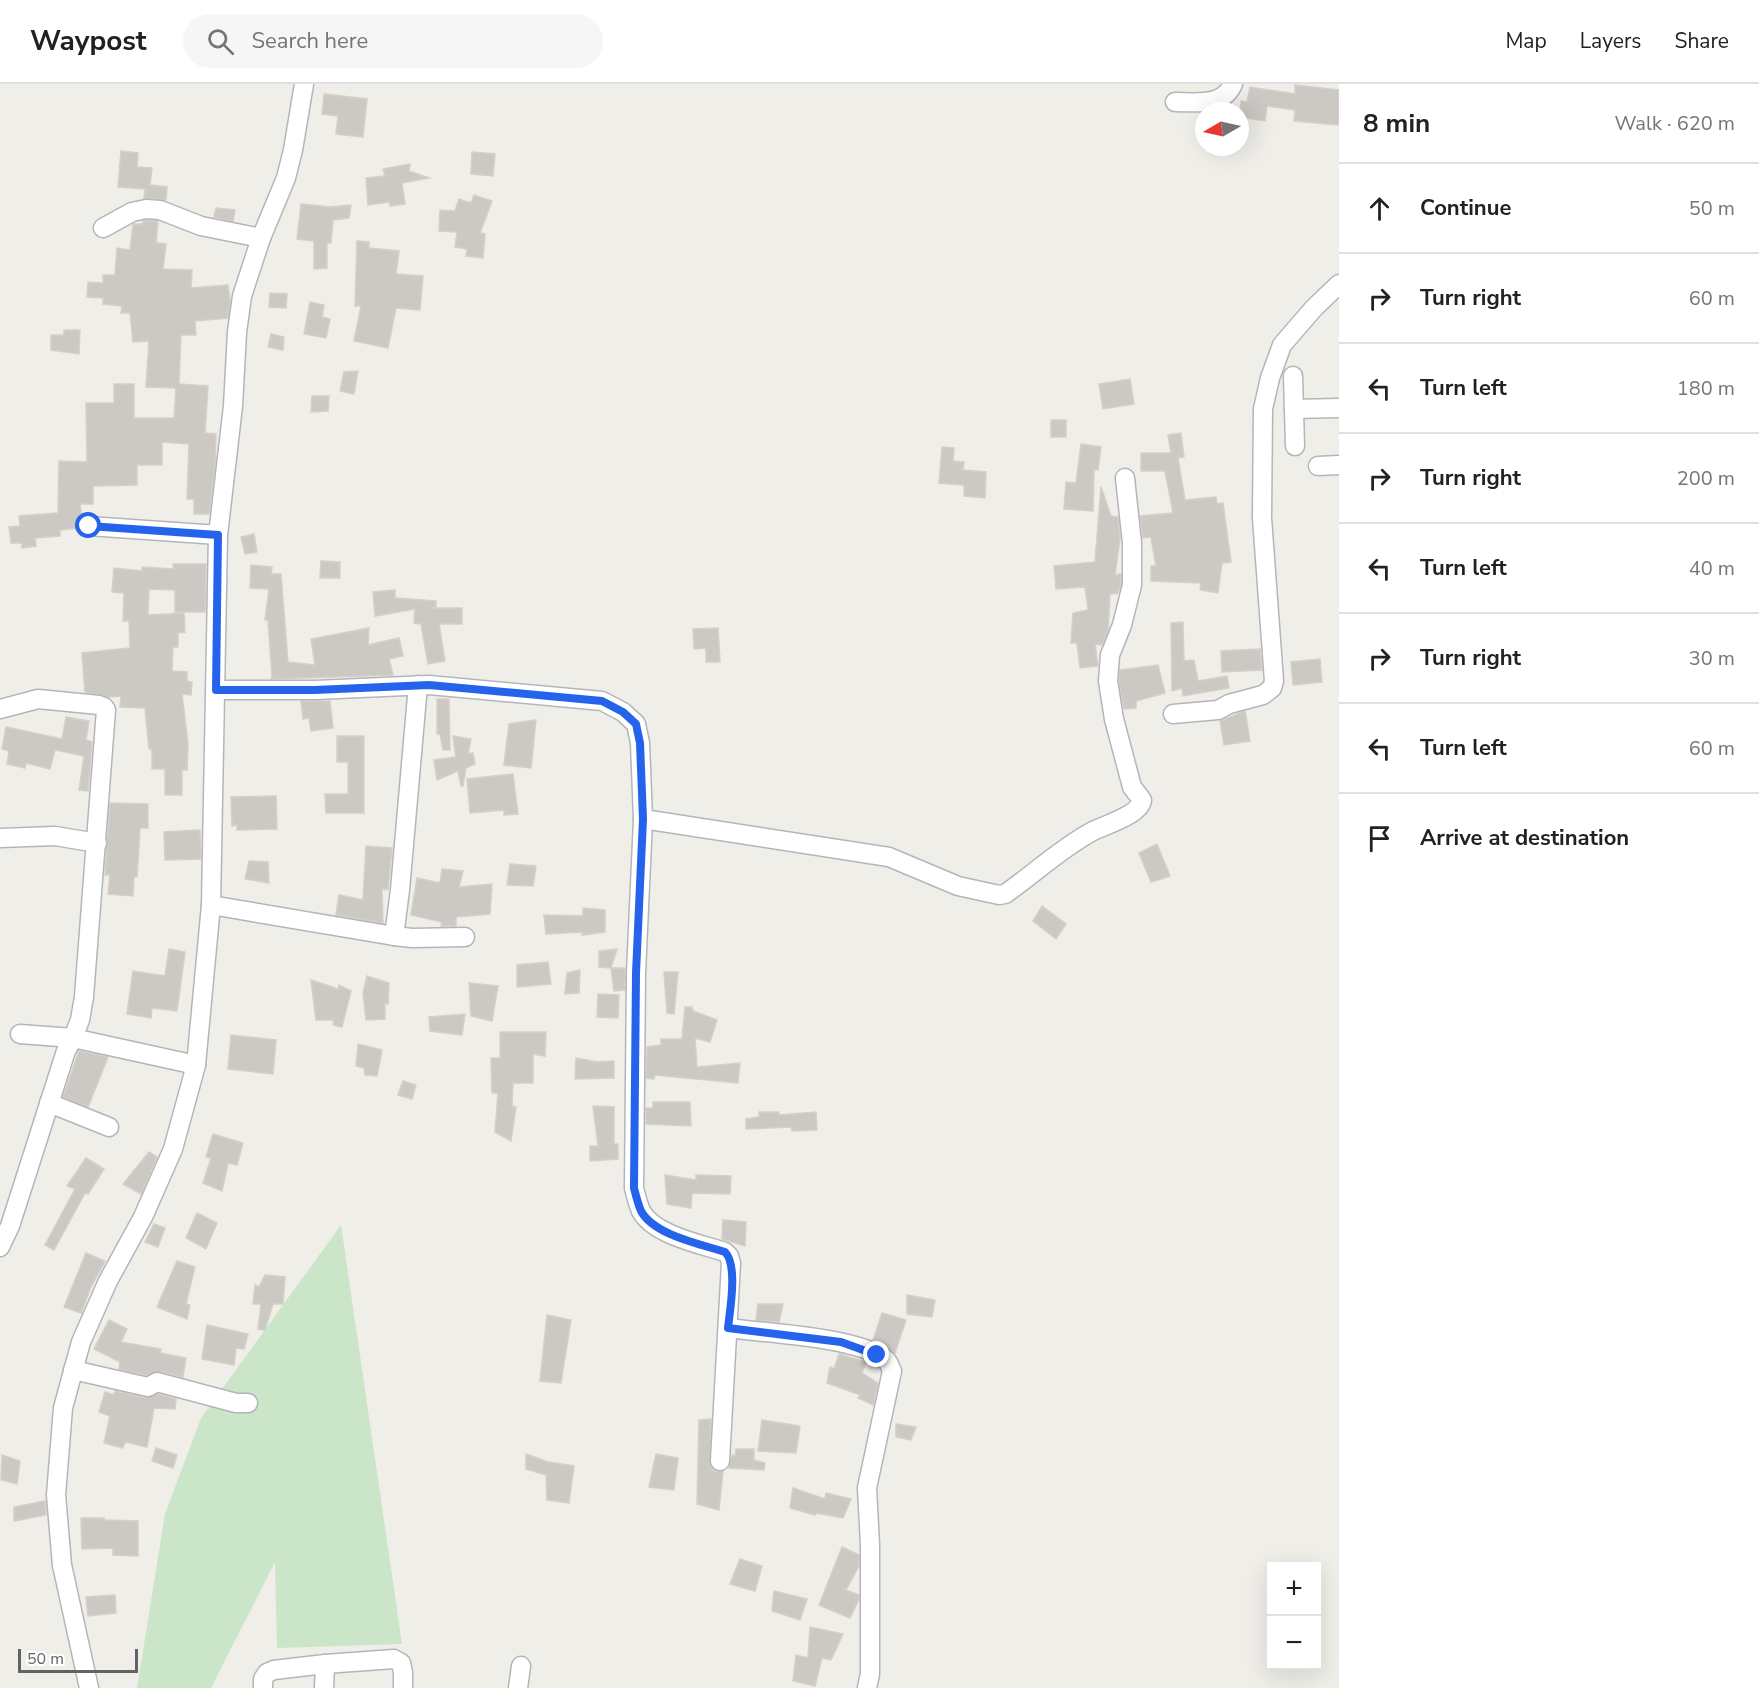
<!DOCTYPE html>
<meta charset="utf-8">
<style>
:root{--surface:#fff;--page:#f6f6f6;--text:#202124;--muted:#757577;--line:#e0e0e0}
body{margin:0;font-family:"Nunito Sans",sans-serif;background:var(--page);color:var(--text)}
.controls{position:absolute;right:18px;bottom:18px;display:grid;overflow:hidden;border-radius:0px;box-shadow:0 6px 24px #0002}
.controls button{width:54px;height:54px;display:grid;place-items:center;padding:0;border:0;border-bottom:2px solid var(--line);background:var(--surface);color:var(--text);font:30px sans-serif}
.compass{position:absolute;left:1195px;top:18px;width:54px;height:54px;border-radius:50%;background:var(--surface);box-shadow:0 6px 24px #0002;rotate:261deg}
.scale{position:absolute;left:18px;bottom:15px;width:120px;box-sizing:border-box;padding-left:6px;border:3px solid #606467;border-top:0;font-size:16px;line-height:21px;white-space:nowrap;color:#606467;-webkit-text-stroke:4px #fff;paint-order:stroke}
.stop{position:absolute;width:18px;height:18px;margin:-14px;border:4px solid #2563eb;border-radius:50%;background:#fff}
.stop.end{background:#2563eb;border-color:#fff;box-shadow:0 2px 6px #0008}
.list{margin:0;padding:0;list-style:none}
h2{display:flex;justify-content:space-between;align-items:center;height:78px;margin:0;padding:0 24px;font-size:26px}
h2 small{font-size:20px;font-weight:400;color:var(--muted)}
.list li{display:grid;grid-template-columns:39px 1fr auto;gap:18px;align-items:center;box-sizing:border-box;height:90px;padding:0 24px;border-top:2px solid var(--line)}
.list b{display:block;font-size:22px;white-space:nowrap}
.list em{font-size:20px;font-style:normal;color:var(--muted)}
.icon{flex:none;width:33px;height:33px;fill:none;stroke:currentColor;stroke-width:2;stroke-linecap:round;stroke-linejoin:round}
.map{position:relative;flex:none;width:1339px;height:1604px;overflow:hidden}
header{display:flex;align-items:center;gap:36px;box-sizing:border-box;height:84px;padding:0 30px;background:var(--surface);border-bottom:2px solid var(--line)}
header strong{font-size:28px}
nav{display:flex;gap:33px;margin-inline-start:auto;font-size:21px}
.search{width:420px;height:54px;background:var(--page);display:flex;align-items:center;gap:15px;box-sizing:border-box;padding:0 21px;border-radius:33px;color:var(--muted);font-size:22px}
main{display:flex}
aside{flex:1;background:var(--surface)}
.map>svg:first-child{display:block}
</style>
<header>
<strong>Waypost</strong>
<div class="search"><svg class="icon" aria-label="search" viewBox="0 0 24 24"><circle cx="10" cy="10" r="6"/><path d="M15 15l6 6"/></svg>Search here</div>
<nav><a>Map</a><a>Layers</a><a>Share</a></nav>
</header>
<main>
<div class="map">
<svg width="1339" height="1604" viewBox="0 0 1339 1604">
<rect width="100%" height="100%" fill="#f0eee9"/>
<polygon fill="#cae5c8" points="341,1141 402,1560 277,1564 275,1478 211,1604 137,1604 165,1430 201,1334"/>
<g fill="#ccc9c5" stroke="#d5cfc7" stroke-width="1.5">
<polygon points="1295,1 1339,6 1339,41 1294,37 1295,26 1267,22 1265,37 1240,33 1241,17 1247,18 1250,3 1295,10"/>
<polygon points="324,10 367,15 363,53 336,50 338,32 322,30"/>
<polygon points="121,67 138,69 137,83 152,84 150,101 167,103 166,116 144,114 145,105 118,103"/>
<polygon points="472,68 495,70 493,92 471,90"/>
<polygon points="410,80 409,87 429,94 402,99 405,120 390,122 389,118 368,121 366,94 385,92 383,85"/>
<polygon points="474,111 492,117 480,149 485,150 483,174 466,172 467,165 455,163 457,148 439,147 440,126 455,127 459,115 471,119"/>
<polygon points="301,120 330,123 351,121 349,134 333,136 331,159 327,159 327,184 314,185 314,157 297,155"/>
<polygon points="216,124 235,126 233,137 214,133"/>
<polygon points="147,136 158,137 156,159 166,160 163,185 192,186 191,204 228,201 230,217 228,234 195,237 196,251 181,251 179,300 208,302 205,349 216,350 215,383 209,430 194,430 194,415 187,415 189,360 162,358 162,381 137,381 137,401 93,402 93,420 80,420 82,434 78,444 60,446 60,452 35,454 36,462 22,464 22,459 11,459 9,443 20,442 19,432 58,429 59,377 87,378 86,319 114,319 114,300 134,300 134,334 174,334 176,304 146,303 149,257 133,258 130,229 121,229 122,222 103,220 103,214 87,213 88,198 103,199 103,191 115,191 117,164 130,166 133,140 142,140 143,137"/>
<polygon points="357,157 369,158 369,164 399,167 396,190 423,192 420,226 396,224 388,264 354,257 361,222 355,222"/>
<polygon points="270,209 287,210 286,224 269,223"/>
<polygon points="310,218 324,221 322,233 330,235 326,254 304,250"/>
<polygon points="64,246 80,246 79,270 51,266 51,251 64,251"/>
<polygon points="271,250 284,253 283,266 268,263"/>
<polygon points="358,287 354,310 340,307 344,288"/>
<polygon points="1130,295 1134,320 1103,325 1099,300"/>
<polygon points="312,312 329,312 328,327 311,328"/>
<rect x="1051" y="336" width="15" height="17"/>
<polygon points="1181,349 1184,373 1178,374 1185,416 1216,413 1217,420 1223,419 1231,478 1222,479 1218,509 1200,506 1201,499 1151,497 1151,482 1156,482 1151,453 1143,454 1140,432 1173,429 1165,387 1141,387 1141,369 1171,369 1168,351"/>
<polygon points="1081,360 1101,363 1098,386 1094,386 1093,427 1064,425 1066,398 1076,399"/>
<polygon points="942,363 954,364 953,377 964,378 963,386 986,388 985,414 964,412 964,401 939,399"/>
<polygon points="1101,403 1111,432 1118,433 1120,455 1115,491 1121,490 1121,500 1118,509 1110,510 1108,546 1102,561 1095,560 1098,582 1080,584 1077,559 1071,559 1073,529 1088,526 1085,503 1056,505 1054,482 1095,478"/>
<polygon points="254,450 257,468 245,470 241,453"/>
<polygon points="321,477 340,478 340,494 320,494"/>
<polygon points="173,480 206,480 205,528 175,528 175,506 149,505 148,531 184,529 185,548 178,549 178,563 173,563 172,587 187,588 187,597 192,598 191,611 182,610 188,660 187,686 182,686 182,711 165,711 165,685 152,685 152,665 149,665 145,624 120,623 121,612 109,613 85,608 82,569 130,564 129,537 123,537 124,509 112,508 114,484 142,487 142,483 174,485"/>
<polygon points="251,481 272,483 271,490 281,490 288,578 315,581 311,555 369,544 368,561 399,554 403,572 389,575 393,591 271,595 272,592 268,536 265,536 269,505 250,504"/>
<polygon points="395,506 395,514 436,517 436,522 432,524 462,524 462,540 439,540 445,577 428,580 421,540 414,539 415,525 375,532 373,508"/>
<polygon points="1183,538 1184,577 1194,576 1198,597 1227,592 1229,604 1183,612 1182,604 1172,607 1171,539"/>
<polygon points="718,544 720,578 706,578 706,564 694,565 693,545"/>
<polygon points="1260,565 1262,586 1222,588 1221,567"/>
<polygon points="1320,575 1322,598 1293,601 1291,578"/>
<polygon points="1158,581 1165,609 1136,617 1136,624 1124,625 1119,597 1120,586"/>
<polygon points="437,615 449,615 450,666 443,666 440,650 437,650"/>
<polygon points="301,617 330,617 333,644 311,647 309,634 303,635"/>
<polygon points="1245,627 1250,657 1224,661 1220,637"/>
<polygon points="66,633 89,637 86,656 92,658 88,707 79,706 84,672 55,666 50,685 26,679 25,684 7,680 9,667 2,665 6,643 62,655"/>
<polygon points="536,636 531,684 504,681 509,640"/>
<polygon points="337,652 364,652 364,729 326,729 325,710 348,710 348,678 337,678"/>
<polygon points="453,652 471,655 468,670 473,669 475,680 466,684 463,702 461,702 458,687 437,696 434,676 456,673"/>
<polygon points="513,690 518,730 504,731 504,726 470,729 467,695"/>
<polygon points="276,712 277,745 237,746 237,741 232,742 231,713"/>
<polygon points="110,719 148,720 148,744 140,744 137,793 134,793 133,812 108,810 110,791 105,791"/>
<polygon points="200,746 201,775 165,776 164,748"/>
<polygon points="1157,760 1170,792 1151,798 1139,769"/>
<polygon points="366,762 392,764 388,806 382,805 383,839 336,831 339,811 363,816"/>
<polygon points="249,777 268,778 269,799 245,795"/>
<polygon points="510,780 536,782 533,802 507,801"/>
<polygon points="442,785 463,787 459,803 492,800 490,830 456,833 456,842 441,842 442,838 411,831 417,794 440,799"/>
<polygon points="1042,822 1066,840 1056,855 1033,837"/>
<polygon points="583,824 605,826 605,848 582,851 583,848 546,850 544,831 583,832"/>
<polygon points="169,865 185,868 177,927 152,924 151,934 127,930 133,887 165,892"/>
<polygon points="617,865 611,884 599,883 599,867"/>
<polygon points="548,878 551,900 517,903 517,881"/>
<polygon points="611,884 625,884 625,906 614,907"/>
<polygon points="580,886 579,909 565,910 567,889"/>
<polygon points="664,888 678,888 674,930 667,929"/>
<polygon points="367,892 389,899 388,920 385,919 385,935 366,936 363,909"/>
<polygon points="311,896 338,905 339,901 351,907 342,943 333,941 334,936 316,936"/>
<polygon points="469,899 498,902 492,937 471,932"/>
<polygon points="598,910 619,911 618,934 597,933"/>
<polygon points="685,923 692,923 693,927 717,936 710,958 695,954 697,983 740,979 738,999 655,991 654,995 646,994 647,963 661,961 661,955 682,955"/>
<polygon points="465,930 462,951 430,947 429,933"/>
<polygon points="500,948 546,948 545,972 533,970 533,999 513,999 512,1022 516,1023 511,1057 495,1048 498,1009 492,1009 491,974 500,974"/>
<polygon points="231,951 276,956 273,990 228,985"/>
<polygon points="358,960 382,966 377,992 365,991 364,984 356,982"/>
<polygon points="79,967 108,973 88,1023 63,1013"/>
<polygon points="576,974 597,978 614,977 614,994 575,995"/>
<polygon points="403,997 416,1001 412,1015 398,1011"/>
<polygon points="653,1018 690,1018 691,1042 646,1040 646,1024 653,1024"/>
<polygon points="593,1022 614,1023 614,1060 618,1060 618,1075 590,1077 590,1062 598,1062"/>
<polygon points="759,1028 779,1028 779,1031 816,1028 817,1046 792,1047 791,1043 746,1045 746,1035 759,1033"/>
<polygon points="213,1050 243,1059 237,1081 228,1079 222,1107 203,1099 211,1074 206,1073"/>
<polygon points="149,1068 157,1073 141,1110 123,1100"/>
<polygon points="86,1074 104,1085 88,1110 85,1109 54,1166 45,1161 75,1105 67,1102"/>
<polygon points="665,1091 696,1096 696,1091 731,1092 730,1110 692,1109 691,1124 667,1120"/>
<polygon points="197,1129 217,1139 206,1165 186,1154"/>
<polygon points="723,1136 746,1138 745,1162 722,1155"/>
<polygon points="154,1140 165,1144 158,1163 145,1158"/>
<polygon points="86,1169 105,1177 91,1203 81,1229 64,1223"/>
<polygon points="177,1177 195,1183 186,1220 190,1221 187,1235 157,1223"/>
<polygon points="265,1191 285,1193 283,1220 273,1220 265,1246 258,1245 261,1220 253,1220 255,1201 259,1203"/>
<polygon points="907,1211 935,1216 932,1233 907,1230"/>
<polygon points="758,1220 783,1220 779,1238 756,1236"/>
<polygon points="882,1229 906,1236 895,1269 873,1256"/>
<polygon points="547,1231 571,1236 561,1299 540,1297"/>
<polygon points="109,1236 127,1245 121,1258 161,1265 160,1269 186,1274 183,1293 160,1287 146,1291 119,1285 120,1278 94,1265"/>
<polygon points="207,1241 248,1250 244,1265 236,1264 234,1281 202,1275"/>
<polygon points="839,1270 866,1278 862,1289 878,1299 873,1321 858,1314 860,1311 827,1299 830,1283 834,1285"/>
<polygon points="115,1307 146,1314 158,1310 176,1315 175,1325 154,1324 147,1363 125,1358 123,1364 104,1359 110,1332 99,1328 105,1308 114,1311"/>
<polygon points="711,1335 710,1382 714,1387 723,1387 719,1426 697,1420 699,1336"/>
<polygon points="762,1336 800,1342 796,1369 758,1367"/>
<polygon points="896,1340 916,1343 911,1356 896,1353"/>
<polygon points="156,1364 177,1371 173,1384 152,1377"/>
<polygon points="736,1365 754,1365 754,1376 765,1379 764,1386 729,1384 732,1371 735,1372"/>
<polygon points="526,1370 548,1378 574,1382 569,1419 547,1416 546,1391 526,1385"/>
<polygon points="656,1370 678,1374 674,1406 649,1403"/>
<polygon points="2,1371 20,1377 17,1400 1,1396"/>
<polygon points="793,1404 825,1415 826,1409 851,1415 843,1434 816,1429 815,1431 790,1424"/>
<polygon points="45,1417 46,1431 14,1437 14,1423"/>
<polygon points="81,1434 104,1434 104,1436 138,1437 138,1472 113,1471 113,1464 82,1465"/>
<polygon points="842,1463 859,1471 859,1482 846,1506 859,1511 859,1515 850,1534 819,1521"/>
<polygon points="740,1475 762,1482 755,1507 730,1500"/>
<polygon points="774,1507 807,1515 800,1536 772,1527"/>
<polygon points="115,1511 116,1529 88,1532 86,1513"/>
<polygon points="810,1543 843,1550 831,1576 822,1574 815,1602 793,1597 796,1571 808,1574"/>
</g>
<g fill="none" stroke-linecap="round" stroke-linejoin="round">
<g stroke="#b3b6b9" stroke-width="21">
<g id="minor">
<path d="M1175 18C1196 18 1223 23 1233 0"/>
<polyline points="103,144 132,128 146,125 160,126 201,142 261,154"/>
<polyline points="1293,292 1295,362"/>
<polyline points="1294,325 1339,324"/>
<polyline points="1318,382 1339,381"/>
<polyline points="89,442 218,451"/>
<path d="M216 606H315L429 601 602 617 623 628 636 640 640 659 643 735 636 889 634 1104C636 1112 638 1120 641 1127 654 1151 700 1160 725 1168L729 1172 731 1179 720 1377"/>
<polyline points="0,625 38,615 99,621 104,623 106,626 84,913 80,936 73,954 20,950"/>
<polyline points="1173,630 1218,626 1229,620 1263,611 1272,604 1274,597 1262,434 1263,325 1270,294 1282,261 1314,224 1339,200"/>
<path d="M643 735 889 773 958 802 999 811 1005 810C1034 790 1061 764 1093 747 1105 741 1140 731 1142 716L1132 703 1114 635 1108 597 1110 571 1122 541 1132 501V459L1125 394"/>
<polyline points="0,754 55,752 97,759"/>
<polyline points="211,821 394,852 412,854 465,853"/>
<polyline points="394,852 400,806 418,601"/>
<polyline points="49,1019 109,1043"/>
<polyline points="0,1163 10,1142 66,967 73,954 196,981"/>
<path d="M728 1244C765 1249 857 1253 885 1275 889 1278 890 1283 892 1287L867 1404 870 1461V1590L867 1604"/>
<polyline points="73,1286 148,1303 157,1298 236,1319 248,1319"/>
<polyline points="89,1604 62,1481 56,1411 63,1324 81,1258 108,1197 143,1133 173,1065 196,981 211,821 218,451 233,322 237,248 242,212 261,154 286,94 293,66 304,0"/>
<polyline points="263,1604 263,1595 267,1589 274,1586 325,1580 394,1575 401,1579 403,1588 403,1604"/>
<polyline points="324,1604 325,1580"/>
<polyline points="518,1604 521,1582"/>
</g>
</g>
<use href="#minor" stroke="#fff" stroke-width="18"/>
</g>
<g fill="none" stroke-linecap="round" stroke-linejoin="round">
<path stroke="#2563eb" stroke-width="8" d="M89 442 218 451 216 606H315L429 601 602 617 623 628 636 640 640 659 643 735 636 889 634 1104C636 1112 638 1120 641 1127 654 1151 700 1160 725 1168 738 1181 730 1226 728 1244L841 1258 877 1271"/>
</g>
</svg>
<div class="controls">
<button>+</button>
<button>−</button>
</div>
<svg class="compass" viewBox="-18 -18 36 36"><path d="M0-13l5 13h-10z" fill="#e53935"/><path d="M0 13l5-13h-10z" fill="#757577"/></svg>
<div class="scale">50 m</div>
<div class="stop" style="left:89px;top:442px"></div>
<div class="stop end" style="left:877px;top:1271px"></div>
</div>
<aside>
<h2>8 min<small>Walk · 620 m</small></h2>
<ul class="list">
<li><svg class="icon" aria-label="ahead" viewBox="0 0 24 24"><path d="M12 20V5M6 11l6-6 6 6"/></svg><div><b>Continue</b></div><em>50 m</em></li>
<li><svg class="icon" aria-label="right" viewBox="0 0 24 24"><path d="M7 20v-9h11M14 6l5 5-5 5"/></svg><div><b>Turn right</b></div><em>60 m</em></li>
<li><svg class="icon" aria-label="left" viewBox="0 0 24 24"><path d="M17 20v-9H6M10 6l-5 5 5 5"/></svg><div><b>Turn left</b></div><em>180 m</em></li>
<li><svg class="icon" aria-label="right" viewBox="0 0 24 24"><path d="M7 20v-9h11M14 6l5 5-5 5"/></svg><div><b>Turn right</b></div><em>200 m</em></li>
<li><svg class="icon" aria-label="left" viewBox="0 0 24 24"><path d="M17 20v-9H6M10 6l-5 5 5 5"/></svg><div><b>Turn left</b></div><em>40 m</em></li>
<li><svg class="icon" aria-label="right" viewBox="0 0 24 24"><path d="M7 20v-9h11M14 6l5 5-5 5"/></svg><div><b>Turn right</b></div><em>30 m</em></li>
<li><svg class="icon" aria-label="left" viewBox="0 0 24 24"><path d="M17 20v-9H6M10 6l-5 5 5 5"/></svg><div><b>Turn left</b></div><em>60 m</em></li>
<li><svg class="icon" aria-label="arrive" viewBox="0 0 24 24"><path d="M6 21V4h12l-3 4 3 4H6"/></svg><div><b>Arrive at destination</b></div></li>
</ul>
</aside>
</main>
